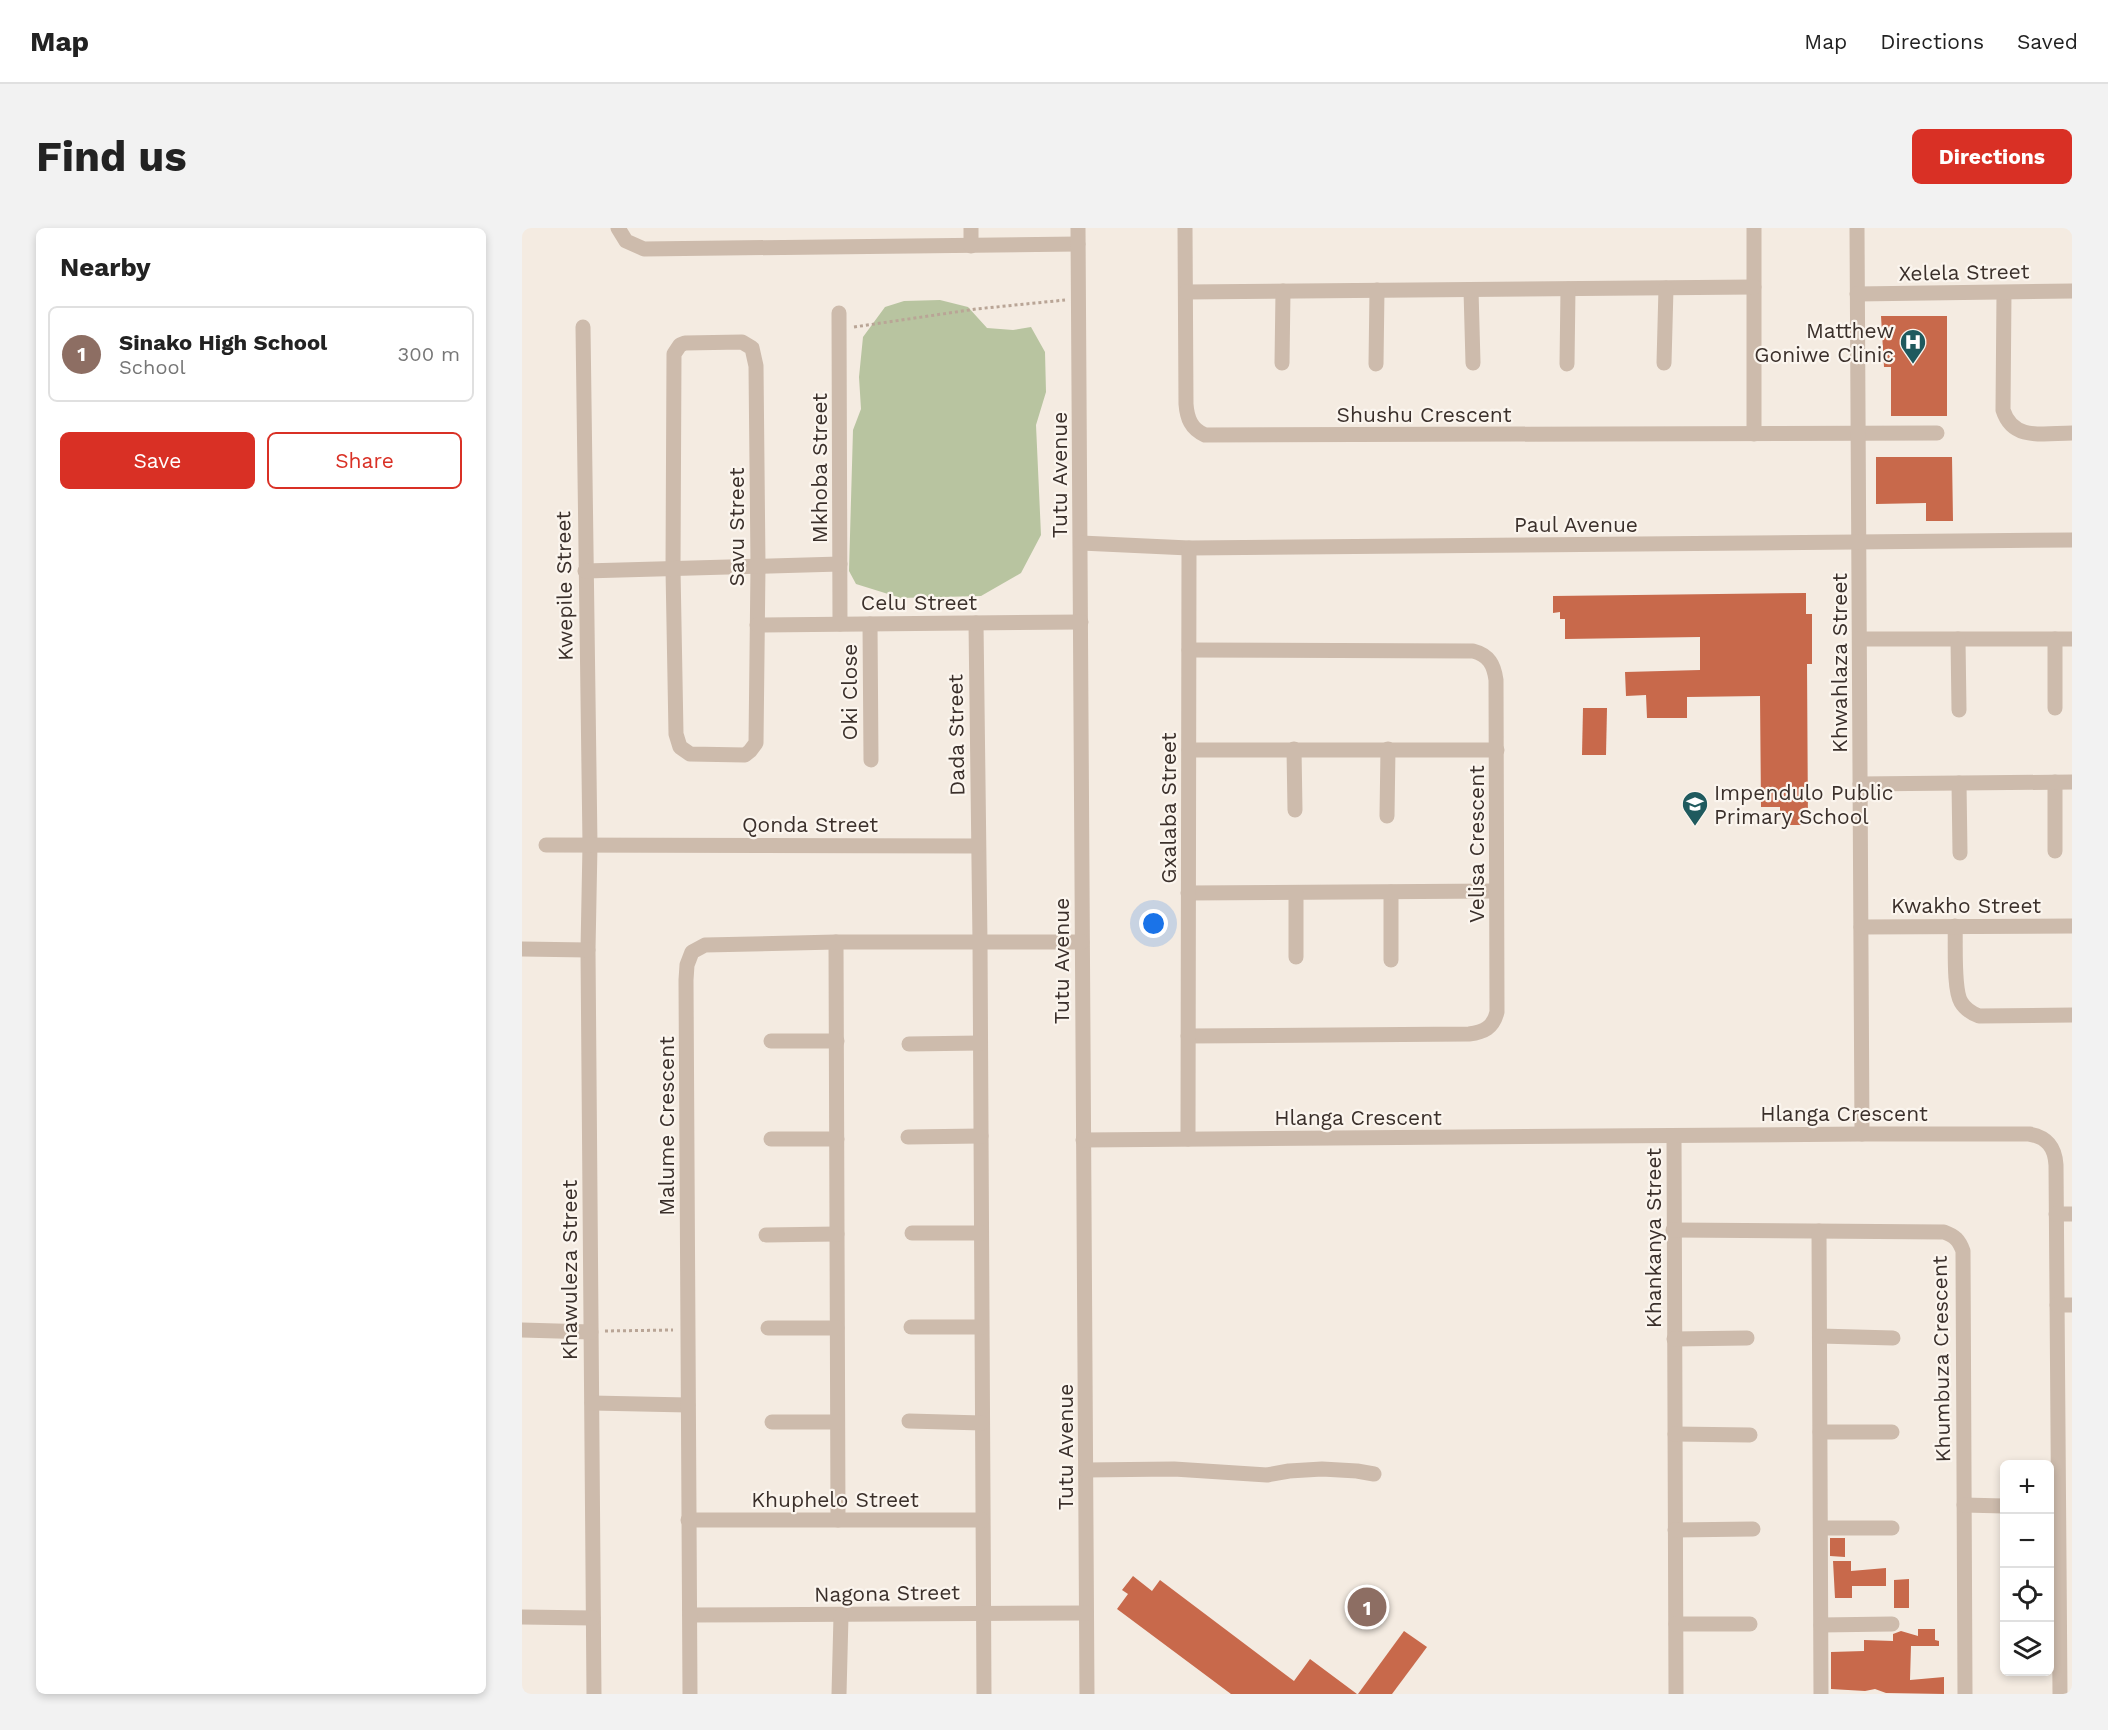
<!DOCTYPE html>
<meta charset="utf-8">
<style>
:root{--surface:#fff;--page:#f2f2f2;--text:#222;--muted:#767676;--line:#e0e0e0;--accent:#d93025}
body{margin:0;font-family:"Work Sans",sans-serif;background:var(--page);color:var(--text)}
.controls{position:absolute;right:18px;bottom:18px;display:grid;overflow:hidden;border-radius:9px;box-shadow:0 3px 9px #0003}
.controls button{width:54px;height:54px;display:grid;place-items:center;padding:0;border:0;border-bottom:2px solid var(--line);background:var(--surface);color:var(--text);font:30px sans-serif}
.you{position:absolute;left:632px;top:696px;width:21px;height:21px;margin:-15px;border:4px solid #fff;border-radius:50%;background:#1a73e8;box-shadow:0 0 0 9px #1a73e833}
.badge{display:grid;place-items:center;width:39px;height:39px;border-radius:50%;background:var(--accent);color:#fff;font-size:20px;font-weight:700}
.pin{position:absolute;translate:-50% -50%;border:3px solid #fff;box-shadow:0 2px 6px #0006}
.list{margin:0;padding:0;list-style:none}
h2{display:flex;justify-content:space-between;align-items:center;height:78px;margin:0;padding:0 24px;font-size:26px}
h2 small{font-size:20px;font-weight:400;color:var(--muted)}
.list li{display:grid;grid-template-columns:39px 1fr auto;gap:18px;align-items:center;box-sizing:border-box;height:96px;margin:0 12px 12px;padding:0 12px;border:2px solid var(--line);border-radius:9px}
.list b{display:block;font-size:22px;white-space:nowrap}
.list p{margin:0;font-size:20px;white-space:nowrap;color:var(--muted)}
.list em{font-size:20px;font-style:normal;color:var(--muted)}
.actions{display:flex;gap:12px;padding:18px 24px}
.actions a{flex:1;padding:14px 0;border:2px solid var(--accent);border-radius:9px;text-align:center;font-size:21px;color:var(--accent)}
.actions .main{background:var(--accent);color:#fff}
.icon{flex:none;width:33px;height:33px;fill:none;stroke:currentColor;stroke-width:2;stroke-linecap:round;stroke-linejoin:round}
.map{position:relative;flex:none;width:1550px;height:1466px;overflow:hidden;border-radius:9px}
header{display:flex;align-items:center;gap:36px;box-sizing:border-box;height:84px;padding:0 30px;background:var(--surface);border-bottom:2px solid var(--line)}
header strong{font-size:28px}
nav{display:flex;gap:33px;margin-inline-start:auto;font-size:21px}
.intro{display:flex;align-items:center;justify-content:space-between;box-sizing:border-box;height:144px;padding:0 36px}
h1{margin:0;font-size:42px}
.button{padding:15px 27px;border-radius:9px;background:var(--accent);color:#fff;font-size:21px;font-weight:700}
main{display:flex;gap:36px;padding:0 36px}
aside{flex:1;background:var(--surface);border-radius:9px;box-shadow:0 3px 9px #0003}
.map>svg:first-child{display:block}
</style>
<header>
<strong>Map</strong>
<nav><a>Map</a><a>Directions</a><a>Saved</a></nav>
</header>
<div class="intro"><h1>Find us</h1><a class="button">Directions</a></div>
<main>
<aside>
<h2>Nearby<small></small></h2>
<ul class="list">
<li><span class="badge" style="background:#8d6e63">1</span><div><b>Sinako High School</b><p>School</p></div><em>300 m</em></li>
</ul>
<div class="actions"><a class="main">Save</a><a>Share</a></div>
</aside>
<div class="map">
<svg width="1550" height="1466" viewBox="0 0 1550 1466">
<rect width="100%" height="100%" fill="#f4ebe1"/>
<polygon fill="#b8c4a0" points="418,72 446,79 465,100 491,102 509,99 523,124 524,164 514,197 519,307 499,345 459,368 379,370 334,356 327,343 331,202 339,181 337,149 341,109 363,79 382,73"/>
<g fill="#c8694b">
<polygon points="1359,88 1425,88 1425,188 1369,188 1369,139 1362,139"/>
<polygon points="1354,229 1430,229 1431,293 1404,293 1404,275 1354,276"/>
<polygon points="1284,365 1284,386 1290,386 1290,436 1285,436 1286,597 1265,597 1265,585 1258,585 1258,579 1239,579 1238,468 1165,469 1165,490 1125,490 1124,467 1104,468 1103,444 1178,442 1178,409 1043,411 1043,391 1038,391 1038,384 1031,385 1031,368"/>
<polygon points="1061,480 1085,480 1084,527 1060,527"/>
<polygon points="1308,1310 1323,1310 1323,1329 1308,1328"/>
<polygon points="1311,1333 1329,1333 1329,1343 1364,1340 1364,1358 1330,1358 1330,1370 1313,1370"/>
<polygon points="611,1348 630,1363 638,1352 772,1453 788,1431 835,1466 709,1466 595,1381 606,1366 600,1362"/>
<polygon points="1387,1351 1387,1380 1372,1380 1372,1352"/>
<polygon points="1396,1401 1413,1401 1413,1412 1417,1413 1417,1418 1389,1418 1388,1452 1422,1449 1422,1466 1364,1465 1353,1461 1343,1463 1309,1461 1309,1424 1342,1423 1342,1412 1371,1413 1371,1406 1379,1403 1396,1408"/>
<polygon points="882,1403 905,1419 870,1466 836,1466"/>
</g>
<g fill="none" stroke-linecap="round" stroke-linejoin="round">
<g stroke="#b9a596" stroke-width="3" stroke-dasharray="3 3" stroke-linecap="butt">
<polyline points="332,99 454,81 543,72"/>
<polyline points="83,1103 151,1102"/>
</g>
<g stroke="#cdbbac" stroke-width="15">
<polyline points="96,0 104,13 122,21 556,16"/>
<polyline points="449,0 449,18"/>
<polyline points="556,0 565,1466"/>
<path d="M663 0 664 176C665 190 669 201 683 207L1415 205"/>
<polyline points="1232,0 1232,206"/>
<polyline points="1335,0 1340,906"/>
<polyline points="949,62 951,135"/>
<polyline points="664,64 1232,59"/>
<path d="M1482 65 1481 182C1491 214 1523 205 1550 205"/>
<polyline points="1335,66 1550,63"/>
<polyline points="317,85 318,396"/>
<polyline points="61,99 68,617 66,722 72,1466"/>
<polygon points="220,114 230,120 234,138 236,338 234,515 228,523 223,527 168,526 158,519 154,506 151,341 152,126 158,117 163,115"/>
<polyline points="760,135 761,63"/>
<polyline points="1142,135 1144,60"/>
<polyline points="854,136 855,62"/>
<polyline points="1045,136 1046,61"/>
<polyline points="559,315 667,320 1550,312"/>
<polyline points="63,343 318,336"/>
<polyline points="454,395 458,714 462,1466"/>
<polyline points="348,396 349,532"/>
<polyline points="235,397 559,394"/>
<polyline points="1338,411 1550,411"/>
<polyline points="1436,411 1437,482"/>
<polyline points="1533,480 1533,411"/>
<polyline points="772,521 773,582"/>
<polyline points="667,522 975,522"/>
<polyline points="1533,554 1533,623"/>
<polyline points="1437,555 1438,625"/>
<polyline points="1338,556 1550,554"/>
<polyline points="865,588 866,521"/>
<polyline points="24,617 456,618"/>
<polyline points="869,664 869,732"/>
<polyline points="666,665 974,663"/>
<polyline points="774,665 774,729"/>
<path d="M1433 698C1434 715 1431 761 1439 774 1443 781 1449 785 1457 788L1550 787"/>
<polyline points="1339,699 1550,698"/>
<polyline points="314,714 316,1292"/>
<polyline points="0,721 66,722"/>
<path d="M666 808 947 806C962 804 971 800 975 784L974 452C972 437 967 427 951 423L667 422"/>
<polyline points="249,813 315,813"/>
<polyline points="387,816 458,815"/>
<polyline points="1152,908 1154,1466"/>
<polyline points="386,909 459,908"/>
<polyline points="249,911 315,911"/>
<polyline points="666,911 667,320"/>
<path d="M561 912 1340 906H1507C1525 909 1533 919 1534 937L1538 1466"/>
<polyline points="1534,986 1550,986"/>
<path d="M1151 1002 1422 1004C1433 1008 1437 1012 1441 1023L1443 1466"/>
<polyline points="1297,1003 1299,1466"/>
<polyline points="390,1005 459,1005"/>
<polyline points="244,1007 315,1006"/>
<polyline points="1535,1077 1550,1077"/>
<polyline points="389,1099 459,1099"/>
<polyline points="246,1100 315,1100"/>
<polyline points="0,1102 69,1104"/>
<polyline points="1298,1108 1371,1110"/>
<polyline points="1152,1111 1225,1110"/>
<polyline points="70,1175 166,1177"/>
<polyline points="387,1193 460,1195"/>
<polyline points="250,1194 315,1194"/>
<polyline points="1298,1204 1370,1204"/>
<polyline points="1153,1206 1228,1207"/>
<polyline points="564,1242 652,1241 745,1247 767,1243 800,1241 835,1243 852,1246"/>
<polyline points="1442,1277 1482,1278"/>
<polyline points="166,1292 460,1292"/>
<polyline points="1299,1300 1370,1300"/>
<polyline points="1153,1302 1231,1301"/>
<polyline points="168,1387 564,1385"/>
<polyline points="0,1389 71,1390"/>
<polyline points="1154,1396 1228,1396"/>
<polyline points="1299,1397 1370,1396"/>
<polyline points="168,1466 164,752 165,737 170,724 183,717 314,714 560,714"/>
<polyline points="317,1466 319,1388"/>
</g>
</g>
<defs>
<g id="hospital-pin" transform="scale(1.35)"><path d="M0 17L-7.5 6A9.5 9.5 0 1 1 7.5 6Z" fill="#1f5a5e" stroke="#fbf5ee"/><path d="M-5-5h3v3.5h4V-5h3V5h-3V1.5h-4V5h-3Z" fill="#fff"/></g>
<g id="school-pin" transform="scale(1.35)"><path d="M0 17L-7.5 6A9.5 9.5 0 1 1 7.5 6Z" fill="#1f5a5e" stroke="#fbf5ee"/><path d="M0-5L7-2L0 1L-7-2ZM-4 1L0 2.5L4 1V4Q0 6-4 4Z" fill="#fff"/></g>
</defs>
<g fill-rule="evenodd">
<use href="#hospital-pin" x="1391" y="114"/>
<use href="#school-pin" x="1173" y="576"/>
</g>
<g text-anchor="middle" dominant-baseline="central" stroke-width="4.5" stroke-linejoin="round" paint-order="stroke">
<g font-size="21" fill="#3b302b" stroke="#fbf5ee">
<text transform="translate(1442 44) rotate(-1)">Xelela Street</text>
<text x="902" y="186">Shushu Crescent</text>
<text transform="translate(297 240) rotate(-90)">Mkhoba Street</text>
<text transform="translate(537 247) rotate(-90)">Tutu Avenue</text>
<text x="1054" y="296">Paul Avenue</text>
<text transform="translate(214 299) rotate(-90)">Savu Street</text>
<text transform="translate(42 358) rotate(-91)">Kwepile Street</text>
<text x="397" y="374">Celu Street</text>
<text transform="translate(1317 435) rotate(-90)">Khwahlaza Street</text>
<text transform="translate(327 464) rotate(-90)">Oki Close</text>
<text transform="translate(434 507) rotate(-91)">Dada Street</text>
<text transform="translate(646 580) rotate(-90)">Gxalaba Street</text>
<text x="288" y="596">Qonda Street</text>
<text transform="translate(954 616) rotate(-90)">Velisa Crescent</text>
<text x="1444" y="677">Kwakho Street</text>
<text transform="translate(539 733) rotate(-90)">Tutu Avenue</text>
<text x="1322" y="885">Hlanga Crescent</text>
<text x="836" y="889">Hlanga Crescent</text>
<text transform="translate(144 898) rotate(-90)">Malume Crescent</text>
<text transform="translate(1131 1010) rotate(-90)">Khankanya Street</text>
<text transform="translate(47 1042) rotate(-90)">Khawuleza Street</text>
<text transform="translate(1419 1131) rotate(-91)">Khumbuza Crescent</text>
<text transform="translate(543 1219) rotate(-90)">Tutu Avenue</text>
<text x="313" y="1271">Khuphelo Street</text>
<text transform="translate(365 1365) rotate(-1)">Nagona Street</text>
</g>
<g font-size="21" fill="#3b302b" stroke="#fbf5ee" text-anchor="end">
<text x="1372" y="102">Matthew<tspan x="1372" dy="24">Goniwe Clinic</tspan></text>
<text x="1192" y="564" text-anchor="start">Impendulo Public<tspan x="1192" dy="24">Primary School</tspan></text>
</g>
</g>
</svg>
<div class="controls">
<button>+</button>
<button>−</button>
<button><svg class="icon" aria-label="locate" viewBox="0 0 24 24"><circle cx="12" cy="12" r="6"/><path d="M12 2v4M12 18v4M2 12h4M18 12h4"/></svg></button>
<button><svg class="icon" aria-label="layers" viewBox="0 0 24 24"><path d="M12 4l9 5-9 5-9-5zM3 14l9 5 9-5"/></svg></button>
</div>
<div class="you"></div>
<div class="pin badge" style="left:845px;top:1379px;background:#8d6e63">1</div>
</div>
</main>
